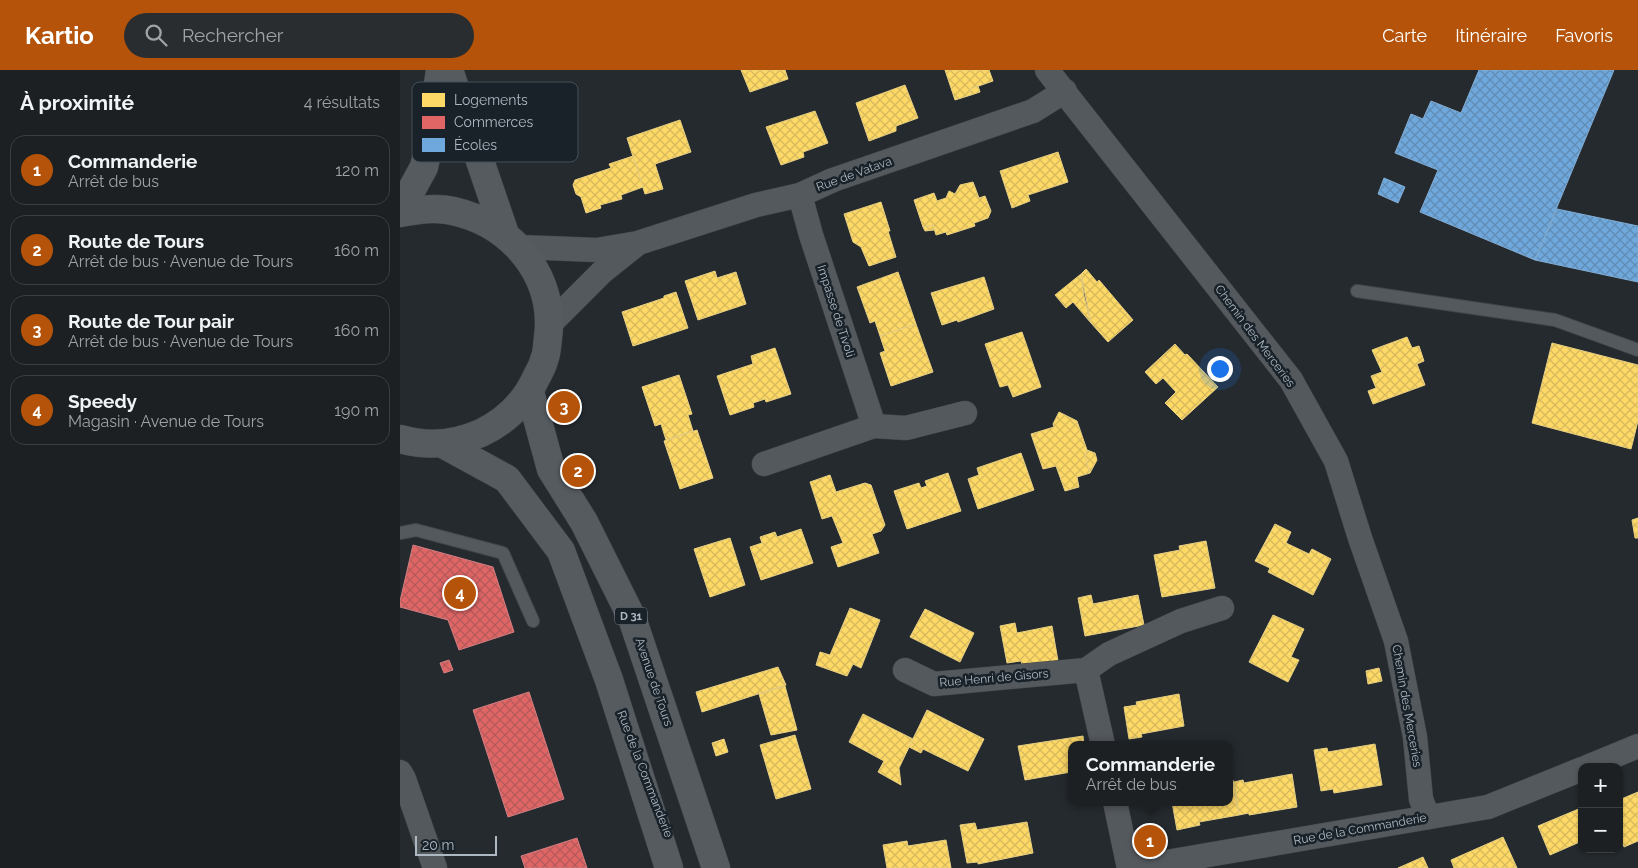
<!DOCTYPE html>
<html lang="fr">
<meta charset="utf-8">
<style>
:root{--surface:#1c2023;--page:#292d30;--text:#f1f3f6;--muted:#a0a3a6;--line:#3a3e41;--accent:#b45309}
body{margin:0;font-family:Raleway,sans-serif;background:var(--page);color:var(--text)}
.controls{position:absolute;right:15px;bottom:15px;display:grid;overflow:hidden;border-radius:10px;box-shadow:0 1px 4px #0004}
.controls button{width:45px;height:45px;display:grid;place-items:center;padding:0;border:0;border-bottom:1px solid var(--line);background:var(--surface);color:var(--text);font:25px sans-serif}
.scale{position:absolute;left:15px;bottom:12px;width:82px;box-sizing:border-box;padding-left:5px;border:2px solid #adb8c2;border-top:0;font-size:14px;line-height:18px;white-space:nowrap;color:#adb8c2;-webkit-text-stroke:4px #192229;paint-order:stroke}
.you{position:absolute;left:819px;top:298px;width:18px;height:18px;margin:-12px;border:4px solid #fff;border-radius:50%;background:#1a73e8;box-shadow:0 0 0 8px #1a73e833}
.badge{display:grid;place-items:center;width:32px;height:32px;border-radius:50%;background:var(--accent);color:#fff;font-size:16px;font-weight:700}
.pin{position:absolute;translate:-50% -50%;border:2px solid #fff;box-shadow:0 1px 5px #0006}
.popup{position:absolute;left:668px;top:671px;width:165px;height:65px;box-sizing:border-box;display:grid;place-content:center;border-radius:10px;background:var(--surface);filter:drop-shadow(0 1px 4px #0005);font-size:16px;white-space:nowrap;color:var(--muted)}
.popup b{font-size:19px;color:var(--text)}
.popup::after{content:'';position:absolute;left:50%;top:100%;margin-left:-10px;border:10px solid transparent;border-top-color:var(--surface)}
.list{margin:0;padding:0;list-style:none}
h2{display:flex;justify-content:space-between;align-items:center;height:65px;margin:0;padding:0 20px;font-size:21px}
h2 small{font-size:16px;font-weight:400;color:var(--muted)}
.list li{display:grid;grid-template-columns:32px 1fr auto;gap:15px;align-items:center;box-sizing:border-box;height:70px;margin:0 10px 10px;padding:0 10px;border:1px solid var(--line);border-radius:15px}
.list b{display:block;font-size:19px;white-space:nowrap}
.list p{margin:0;font-size:16px;white-space:nowrap;color:var(--muted)}
.list em{font-size:16px;font-style:normal;color:var(--muted)}
.icon{flex:none;width:28px;height:28px;fill:none;stroke:currentColor;stroke-width:2;stroke-linecap:round;stroke-linejoin:round}
.map{position:relative;flex:none;width:1238px;height:798px;overflow:hidden}
header{display:flex;align-items:center;gap:30px;box-sizing:border-box;height:70px;padding:0 25px;background:var(--accent);color:#fff}
header strong{font-size:24px}
nav{display:flex;gap:28px;margin-inline-start:auto;font-size:18px}
.search{width:350px;height:45px;background:var(--page);display:flex;align-items:center;gap:12px;box-sizing:border-box;padding:0 18px;border-radius:28px;color:var(--muted);font-size:19px}
main{display:flex}
aside{flex:1;background:var(--surface)}
.map>svg:first-child{display:block}
</style>
<header>
<strong>Kartio</strong>
<div class="search"><svg class="icon" aria-label="search" viewBox="0 0 24 24"><circle cx="10" cy="10" r="6"/><path d="M15 15l6 6"/></svg>Rechercher</div>
<nav><a>Carte</a><a>Itinéraire</a><a>Favoris</a></nav>
</header>
<main>
<aside>
<h2>À proximité<small>4 résultats</small></h2>
<ul class="list">
<li><span class="badge">1</span><div><b>Commanderie</b><p>Arrêt de bus</p></div><em>120 m</em></li>
<li><span class="badge">2</span><div><b>Route de Tours</b><p>Arrêt de bus · Avenue de Tours</p></div><em>160 m</em></li>
<li><span class="badge">3</span><div><b>Route de Tour pair</b><p>Arrêt de bus · Avenue de Tours</p></div><em>160 m</em></li>
<li><span class="badge">4</span><div><b>Speedy</b><p>Magasin · Avenue de Tours</p></div><em>190 m</em></li>
</ul>
</aside>
<div class="map">
<svg width="1238" height="798" viewBox="0 0 1238 798">
<defs>
<pattern id="homes-cross-hatch" width="8" height="8" patternUnits="userSpaceOnUse" patternTransform="scale(1.25)"><rect width="8" height="8" fill="#ffd966"/><path d="M0 0l8 8M0 8l8-8" fill="none" stroke="#d6b95d"/></pattern>
<pattern id="shops-cross-hatch" width="8" height="8" patternUnits="userSpaceOnUse" patternTransform="scale(1.25)"><rect width="8" height="8" fill="#e06666"/><path d="M0 0l8 8M0 8l8-8" fill="none" stroke="#b55a5b"/></pattern>
<pattern id="schools-cross-hatch" width="8" height="8" patternUnits="userSpaceOnUse" patternTransform="scale(1.25)"><rect width="8" height="8" fill="#6fa8dc"/><path d="M0 0l8 8M0 8l8-8" fill="none" stroke="#608cb4"/></pattern>
</defs>
<rect width="100%" height="100%" fill="#252a2f"/>
<g fill="url(#homes-cross-hatch)" stroke="#e6cf82">
<polygon points="341,0 385,0 388,9 350,22"/>
<polygon points="545,0 589,0 593,11 570,19 571,25 555,30"/>
<polygon points="505,15 518,48 496,56 496,61 469,71 456,33"/>
<polygon points="578,16 580,22 571,25 570,19"/>
<polygon points="415,41 428,73 403,82 404,87 381,95 366,57"/>
<polygon points="280,50 291,82 255,94 263,119 245,124 227,68"/>
<polygon points="658,82 668,112 628,125 630,131 612,138 600,101"/>
<polygon points="233,86 243,117 221,125 222,129 200,135 201,138 186,143 181,127 176,124 173,115 175,110 211,98 209,94"/>
<polygon points="573,112 579,128 585,126 591,141 588,148 574,153 575,156 547,165 546,162 536,165 533,155 523,157 514,130 534,123 537,131 546,128 549,121 555,124 560,115"/>
<polygon points="481,132 490,161 488,161 496,187 469,196 461,177 453,172 444,144"/>
<polygon points="533,155 534,160 525,161 523,157"/>
<polygon points="686,199 697,212 699,210 733,250 708,272 691,253 681,204"/>
<polygon points="315,201 317,208 336,202 346,234 298,250 285,211"/>
<polygon points="498,202 516,254 480,266 475,251 470,253 457,217"/>
<polygon points="681,204 684,226 691,253 673,232 666,238 655,225"/>
<polygon points="584,207 594,239 558,252 557,250 542,255 531,223"/>
<polygon points="276,222 288,258 233,276 222,242 264,228 264,226"/>
<polygon points="516,254 533,302 491,316 480,283 485,281 480,266"/>
<polygon points="622,262 641,317 613,327 608,315 600,317 585,274"/>
<polygon points="1007,267 1012,278 1019,276 1024,291 1017,294 1025,315 973,334 968,321 976,318 971,306 982,302 972,280"/>
<polygon points="1152,273 1238,295 1238,351 1231,379 1132,353"/>
<polygon points="775,274 785,285 787,284 818,317 782,350 765,333 776,322 763,308 756,314 745,302"/>
<polygon points="375,278 391,324 366,332 365,329 353,333 354,337 330,345 317,306 353,294 351,286"/>
<polygon points="279,305 292,344 288,345 293,361 266,370 261,354 255,356 242,317"/>
<polygon points="659,342 677,351 687,380 685,386 690,403 677,407 679,417 665,421 656,396 643,399 631,364 654,357 653,354"/>
<polygon points="297,360 313,408 280,419 264,371"/>
<polygon points="687,380 695,383 697,390 690,403 685,386"/>
<polygon points="621,383 634,420 578,439 568,409 579,405 577,398"/>
<polygon points="548,403 561,441 507,459 494,421 519,413 521,418 527,416 525,411"/>
<polygon points="430,405 436,422 465,413 471,415 485,455 481,461 472,464 479,483 438,497 431,477 443,473 432,446 422,449 410,412"/>
<polygon points="1238,448 1238,468 1235,468 1232,450"/>
<polygon points="875,454 891,462 886,473 909,484 912,479 931,489 913,525 868,502 870,498 855,491"/>
<polygon points="401,459 413,493 361,510 350,477 362,473 360,467 375,462 377,467"/>
<polygon points="330,468 345,515 310,527 294,479"/>
<polygon points="806,471 815,518 762,527 754,485 780,480 779,476"/>
<polygon points="691,525 693,534 738,525 744,555 685,566 678,528"/>
<polygon points="450,538 480,550 461,598 453,594 447,606 416,595 420,582 430,585"/>
<polygon points="525,539 574,563 560,592 510,567"/>
<polygon points="873,545 904,559 891,587 899,590 888,612 849,592"/>
<polygon points="615,553 617,563 652,556 658,591 623,597 621,591 607,593 600,556"/>
<polygon points="378,597 386,615 302,642 296,622"/>
<polygon points="979,598 982,611 968,614 966,601"/>
<polygon points="385,616 397,660 371,665 359,624"/>
<polygon points="779,624 784,656 741,664 742,667 729,669 724,637 737,635 736,632"/>
<polygon points="527,640 584,669 568,701 523,679 521,683 509,677"/>
<polygon points="463,644 513,669 499,698 501,715 478,702 484,691 449,672"/>
<polygon points="395,665 411,719 376,729 360,675"/>
<polygon points="683,666 684,675 671,675 671,702 625,710 618,676"/>
<polygon points="324,669 328,682 316,686 312,673"/>
<polygon points="975,674 982,715 934,723 933,719 921,721 914,680 927,678 928,682"/>
<polygon points="892,704 897,737 849,745 849,743 839,745 834,712 843,710 844,713"/>
<polygon points="829,710 833,710 839,745 799,752 800,755 777,760 772,732 829,732"/>
<polygon points="1238,722 1238,771 1224,777 1219,766 1219,730"/>
<polygon points="1181,738 1182,771 1150,785 1138,756"/>
<polygon points="627,752 633,783 578,794 578,792 567,793 560,755 575,753 577,760"/>
<polygon points="1103,767 1117,798 1054,798 1051,790"/>
<polygon points="546,770 551,798 487,798 483,775 507,771 508,776"/>
<polygon points="1023,787 1028,798 998,798"/>
</g>
<g fill="url(#shops-cross-hatch)" stroke="#d17f82">
<polygon points="13,475 93,497 114,562 59,580 48,550 0,537 0,531"/>
<polygon points="49,590 53,600 44,603 40,593"/>
<polygon points="129,622 164,729 108,747 73,640"/>
<polygon points="177,768 187,798 125,798 121,786"/>
</g>
<g fill="url(#schools-cross-hatch)" stroke="#82add4">
<polygon points="1079,0 1214,0 1135,190 1020,142 1038,100 995,83 1011,44 1023,49 1031,31 1061,43"/>
<polygon points="984,108 1005,117 998,133 978,124"/>
<polygon points="1157,139 1238,156 1238,212 1135,190"/>
</g>
<g fill="none" stroke-linecap="round" stroke-linejoin="round">
<g stroke="#42464a" stroke-width="14">
<g id="lane">
<polyline points="957,221 1155,250 1238,280"/>
<polyline points="0,463 16,460 103,483 133,551"/>
</g>
</g>
<g stroke="#42464a" stroke-width="25">
<g id="street">
<polyline points="647,0 891,310 936,391 960,468 996,571 1015,667 1021,729 1028,747"/>
<polyline points="400,125 411,165 474,356"/>
<polyline points="119,177 197,180 238,173 356,135 400,125 433,110 633,41 665,21"/>
<polyline points="150,254 202,202 237,174"/>
<polyline points="364,394 474,356 506,358 565,343"/>
<polyline points="505,600 534,614 686,600 709,584 781,551 822,538"/>
<polyline points="686,600 703,675"/>
<polyline points="1187,697 1238,676"/>
<polyline points="0,702 4,709 35,798"/>
<polyline points="715,732 729,798"/>
<polyline points="732,798 1088,737 1182,699"/>
</g>
</g>
<g stroke="#41474c" stroke-width="29">
<g id="primary">
<polyline points="49,0 105,164"/>
<polyline points="0,141 24,97 31,65 40,0"/>
<path d="M0 143C17 140 35 137 53 141 112 154 156 206 148 268 147 275 147 284 144 290 143 296 139 302 136 308 125 332 106 351 81 363 56 374 27 377 0 369"/>
<polyline points="130,322 151,399 184,452 232,548 316,798"/>
<polyline points="43,374 107,409 161,481 209,610 269,798"/>
</g>
</g>
<use href="#lane" stroke="#54595e" stroke-width="12"/>
<use href="#street" stroke="#54595e" stroke-width="24"/>
<use href="#primary" stroke="#565b60" stroke-width="28"/>
</g>
<g text-anchor="middle" dominant-baseline="central" stroke-width="5" stroke-linejoin="round" paint-order="stroke">
<rect fill="#192229" stroke="#818b94" stroke-width="1" x="215" y="537.5" width="32" height="17" rx="4"/>
<g font-size="11" font-weight="bold" fill="#adb8c2">
<text x="231" y="546">D 31</text>
</g>
<g font-size="12" fill="#adb8c2" stroke="#192229">
<text transform="translate(454 104) rotate(-20)">Rue de Vatava</text>
<text transform="translate(436 241) rotate(72)">Impasse de Tivoli</text>
<text transform="translate(855 266) rotate(53)">Chemin des Merceries</text>
<text transform="translate(594 608) rotate(-5)">Rue Henri de Gisors</text>
<text transform="translate(254 612) rotate(71)">Avenue de Tours</text>
<text transform="translate(1007 636) rotate(80)">Chemin des Merceries</text>
<text transform="translate(245 704) rotate(69)">Rue de la Commanderie</text>
<text transform="translate(960 759) rotate(-10)">Rue de la Commanderie</text>
</g>
</g>
<rect x="12" y="12" width="166" height="80" rx="8" fill="#192229" stroke="#454f57" stroke-width="1"/>
<rect x="22" y="23" width="23" height="14" fill="#ffd966"/>
<rect x="22" y="46" width="23" height="13" fill="#e06666"/>
<rect x="22" y="68" width="23" height="14" fill="#6fa8dc"/>
<g font-size="14" fill="#adb8c2">
<text x="54" y="35">Logements</text>
<text x="54" y="57">Commerces</text>
<text x="54" y="80">Écoles</text>
</g>
</svg>
<div class="controls">
<button>+</button>
<button>−</button>
</div>
<div class="scale">20 m</div>
<div class="you"></div>
<div class="pin badge" style="left:750px;top:771px">1</div>
<div class="popup"><b>Commanderie</b>Arrêt de bus</div>
<div class="pin badge" style="left:178px;top:401px">2</div>
<div class="pin badge" style="left:164px;top:337px">3</div>
<div class="pin badge" style="left:60px;top:523px">4</div>
</div>
</main>
